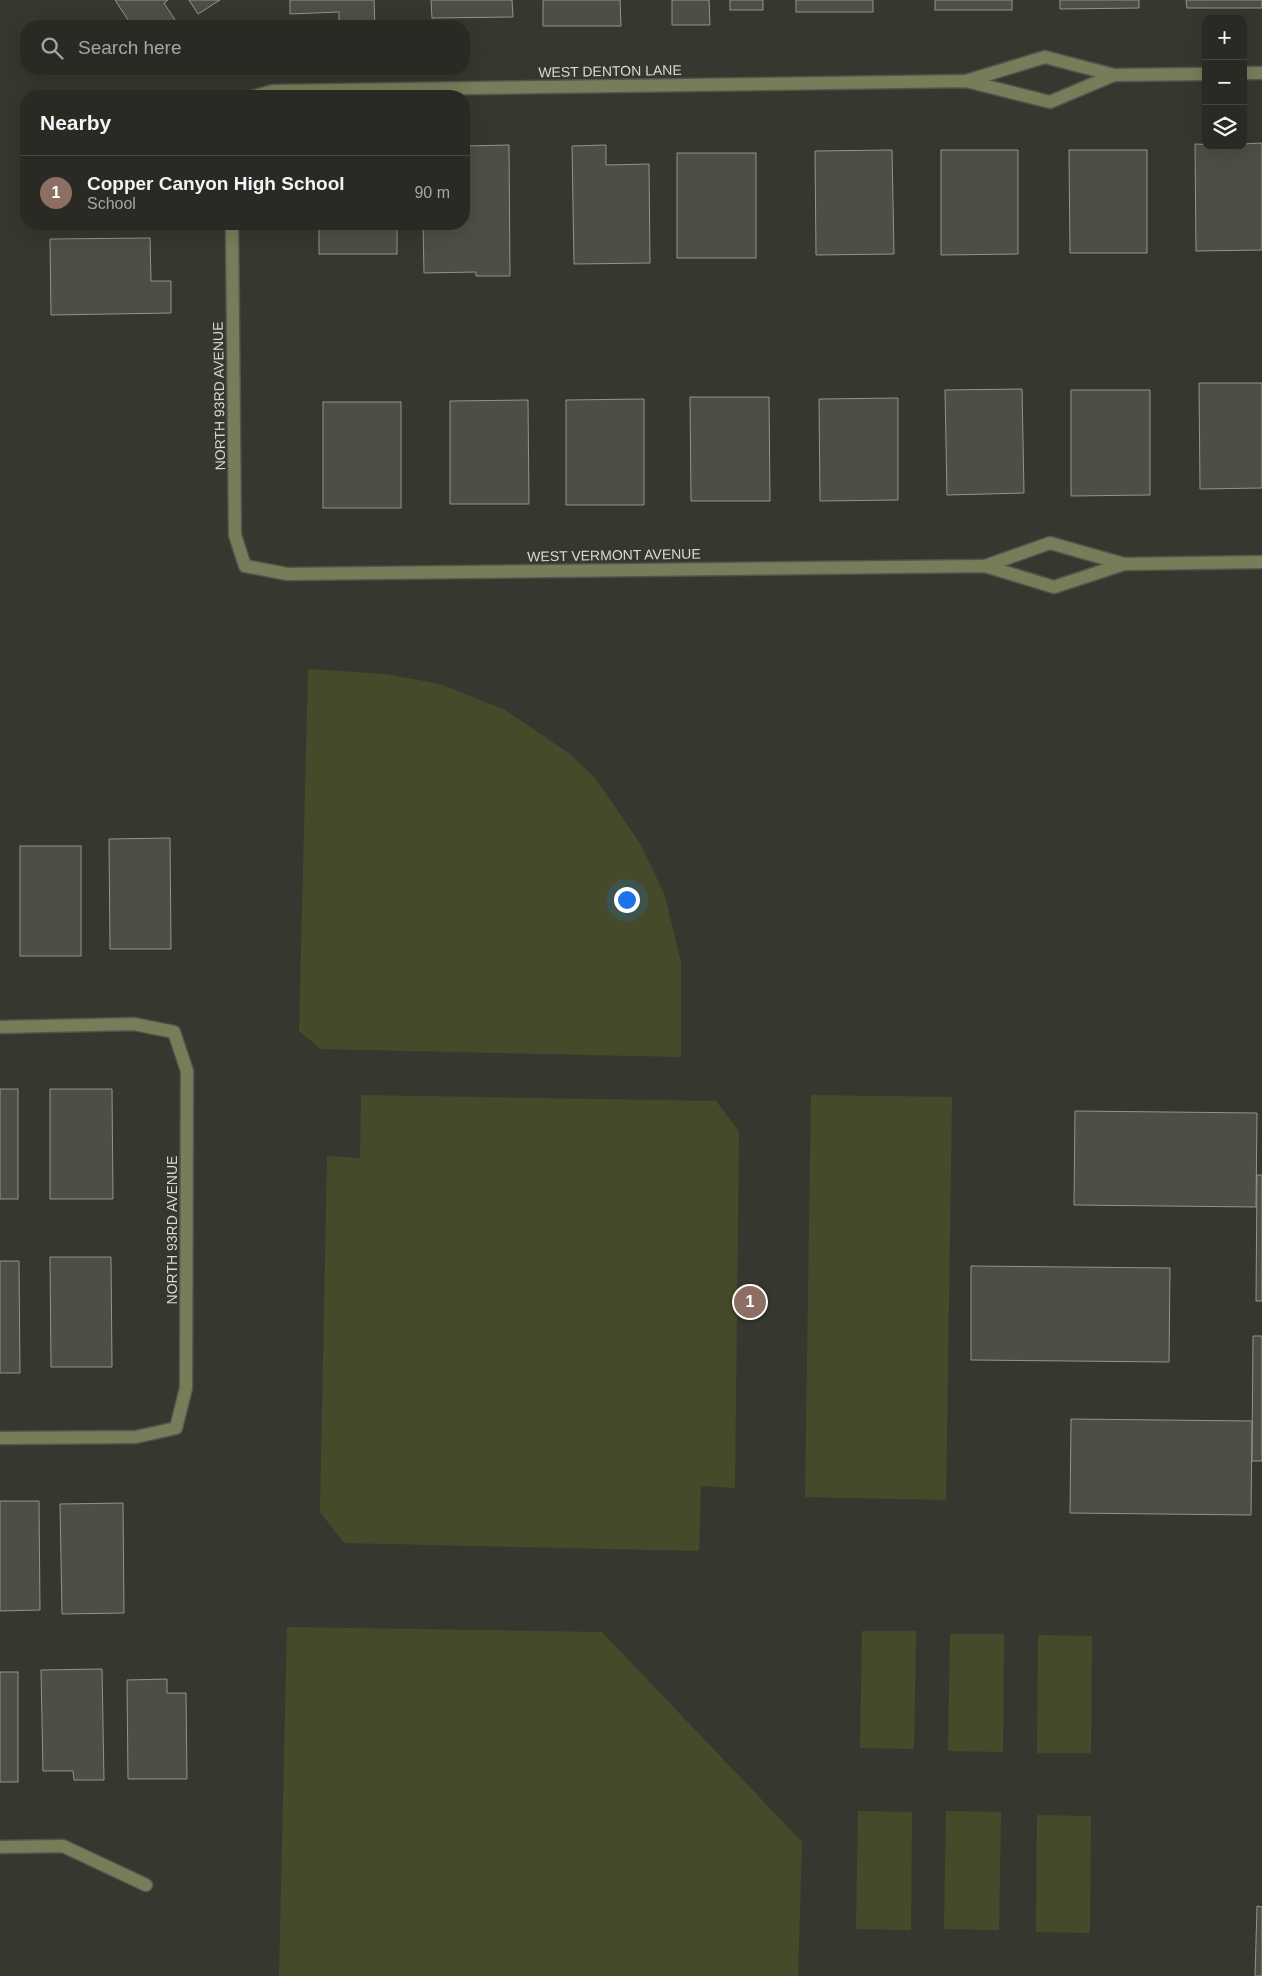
<!DOCTYPE html>
<meta charset="utf-8">
<style>
:root{--surface:#282a23;--page:#30322b;--text:#f1f3f6;--muted:#a5a7a6;--line:#444641;--accent:#1a73e8}
body{margin:0;font-family:Helvetica,sans-serif;background:var(--page);color:var(--text)}
.controls{position:absolute;right:15px;top:15px;display:grid;overflow:hidden;border-radius:10px;box-shadow:0 5px 20px #0002}
.controls button{width:45px;height:45px;display:grid;place-items:center;padding:0;border:0;border-bottom:1px solid var(--line);background:var(--surface);color:var(--text);font:25px sans-serif}
.you{position:absolute;left:626px;top:899px;width:18px;height:18px;margin:-12px;border:4px solid #fff;border-radius:50%;background:#1a73e8;box-shadow:0 0 0 8px #1a73e833}
.badge{display:grid;place-items:center;width:32px;height:32px;border-radius:50%;background:var(--accent);color:#fff;font-size:16px;font-weight:700}
.pin{position:absolute;translate:-50% -50%;border:2px solid #fff;box-shadow:0 1px 5px #0006}
.list{margin:0;padding:0;list-style:none}
h2{display:flex;justify-content:space-between;align-items:center;height:65px;margin:0;padding:0 20px;font-size:21px}
h2 small{font-size:16px;font-weight:400;color:var(--muted)}
.list li{display:grid;grid-template-columns:32px 1fr auto;gap:15px;align-items:center;box-sizing:border-box;height:75px;padding:0 20px;border-top:1px solid var(--line)}
.list b{display:block;font-size:19px;white-space:nowrap}
.list p{margin:0;font-size:16px;white-space:nowrap;color:var(--muted)}
.list em{font-size:16px;font-style:normal;color:var(--muted)}
.icon{flex:none;width:28px;height:28px;fill:none;stroke:currentColor;stroke-width:2;stroke-linecap:round;stroke-linejoin:round}
.map{position:relative;flex:none;width:1262px;height:1976px;overflow:hidden}
.search{position:absolute;background:var(--surface);box-shadow:0 5px 20px #0002;left:20px;top:20px;width:450px;height:55px;display:flex;align-items:center;gap:12px;box-sizing:border-box;padding:0 18px;border-radius:20px;color:var(--muted);font-size:19px}
.panel{position:absolute;background:var(--surface);box-shadow:0 5px 20px #0002;left:20px;top:90px;width:450px;height:140px;border-radius:20px}
.map>svg:first-child{display:block}
</style>
<div class="map">
<svg width="1262" height="1976" viewBox="0 0 1262 1976">
<rect width="100%" height="100%" fill="#36382f"/>
<g fill="#454b2a">
<polygon points="308,669 386,674 440,684 505,710 570,754 596,779 641,845 665,896 681,962 681,1057 321,1049 299,1031"/>
<polygon points="361,1095 716,1101 739,1131 735,1488 701,1486 699,1551 344,1543 320,1512 327,1156 360,1158"/>
<polygon points="811,1095 952,1097 946,1500 805,1497"/>
<polygon points="287,1627 602,1632 802,1842 798,1976 279,1976"/>
<polygon points="862,1631 916,1631 914,1749 860,1748"/>
<polygon points="950,1634 1004,1634 1003,1752 948,1751"/>
<polygon points="1038,1635 1092,1636 1091,1753 1037,1753"/>
<polygon points="858,1811 912,1812 911,1930 856,1929"/>
<polygon points="946,1811 1001,1812 999,1930 944,1929"/>
<polygon points="1037,1815 1091,1816 1090,1933 1036,1932"/>
</g>
<g fill="#4c4f45" stroke="#92948a">
<polygon points="115,0 168,0 164,3 179,26 132,26"/>
<polygon points="189,0 220,0 198,14"/>
<polygon points="290,0 374,0 375,26 339,26 339,12 290,14"/>
<polygon points="431,0 512,0 513,17 432,18"/>
<polygon points="543,0 620,0 621,26 543,26"/>
<polygon points="672,0 709,0 710,25 672,25"/>
<rect x="730" y="0" width="33" height="10"/>
<rect x="796" y="0" width="77" height="12"/>
<rect x="935" y="0" width="77" height="10"/>
<polygon points="1060,0 1139,0 1139,8 1060,9"/>
<polygon points="1186,0 1262,0 1262,8 1187,8"/>
<polygon points="1262,143 1262,250 1196,251 1195,144 1243,146 1243,144"/>
<polygon points="509,145 510,276 476,276 476,272 424,273 423,224 464,224 464,164 466,163 466,146"/>
<polygon points="606,145 606,165 649,164 650,263 574,264 572,146"/>
<polygon points="892,150 894,254 816,255 815,151"/>
<polygon points="941,150 1018,150 1018,254 941,255"/>
<polygon points="1069,150 1147,150 1147,253 1070,253"/>
<rect x="677" y="153" width="79" height="105"/>
<rect x="319" y="224" width="78" height="30"/>
<polygon points="150,238 151,281 171,281 171,313 51,315 50,239"/>
<polygon points="1199,383 1262,383 1262,488 1200,489"/>
<polygon points="1022,389 1024,493 947,495 945,390"/>
<polygon points="1071,390 1150,390 1150,495 1071,496"/>
<polygon points="690,397 769,397 770,501 691,501"/>
<polygon points="898,398 898,500 820,501 819,399"/>
<polygon points="644,399 644,505 566,505 566,400"/>
<polygon points="528,400 529,504 450,504 450,401"/>
<rect x="323" y="402" width="78" height="106"/>
<polygon points="170,838 171,949 110,949 109,839"/>
<rect x="20" y="846" width="61" height="110"/>
<rect x="0" y="1089" width="18" height="110"/>
<polygon points="50,1089 112,1089 113,1199 50,1199"/>
<polygon points="1075,1111 1257,1113 1256,1207 1074,1205"/>
<polygon points="1257,1175 1262,1175 1262,1301 1256,1301"/>
<polygon points="50,1257 111,1257 112,1367 51,1367"/>
<polygon points="0,1261 19,1261 20,1373 0,1373"/>
<polygon points="971,1266 1170,1268 1169,1362 971,1360"/>
<polygon points="1253,1336 1262,1336 1262,1461 1252,1461"/>
<polygon points="1071,1419 1252,1421 1251,1515 1070,1513"/>
<polygon points="0,1501 39,1501 40,1610 0,1611"/>
<polygon points="123,1503 124,1613 62,1614 60,1504"/>
<polygon points="102,1669 104,1780 74,1780 73,1771 43,1771 41,1670"/>
<rect x="0" y="1672" width="18" height="110"/>
<polygon points="167,1679 167,1693 186,1693 187,1779 128,1779 127,1680"/>
<polygon points="1257,1906 1262,1907 1262,1976 1255,1976"/>
</g>
<g fill="none" stroke-linecap="round" stroke-linejoin="round">
<g stroke="#53554d" stroke-width="15">
<g id="minor">
<polyline points="1243,73 1262,73"/>
<polyline points="966,81 1045,57 1114,75 1206,74"/>
<polyline points="255,96 273,91 966,81 1050,102 1114,75"/>
<polyline points="232,224 235,535 245,566 287,574 985,566 1054,587 1124,564"/>
<polyline points="985,566 1050,543 1124,564 1262,562"/>
<polyline points="0,1027 134,1024 174,1032 187,1071 186,1388 176,1428 136,1437 0,1438"/>
<polyline points="0,1847 63,1846 146,1885"/>
</g>
</g>
<use href="#minor" stroke="#767d59" stroke-width="12"/>
</g>
<g text-anchor="middle" dominant-baseline="central" stroke-width="4" stroke-linejoin="round" paint-order="stroke">
<g font-size="14" fill="#d7d9d3" stroke="#36382f">
<text transform="translate(610 71) rotate(-1)">WEST DENTON LANE</text>
<text transform="translate(219 396) rotate(-91)">NORTH 93RD AVENUE</text>
<text transform="translate(614 555) rotate(-1)">WEST VERMONT AVENUE</text>
<text transform="translate(172 1230) rotate(-90)">NORTH 93RD AVENUE</text>
</g>
</g>
</svg>
<div class="controls">
<button>+</button>
<button>−</button>
<button><svg class="icon" aria-label="layers" viewBox="0 0 24 24"><path d="M12 4l9 5-9 5-9-5zM3 14l9 5 9-5"/></svg></button>
</div>
<div class="you"></div>
<div class="pin badge" style="left:750px;top:1302px;background:#8d6e63">1</div>
<div class="search"><svg class="icon" aria-label="search" viewBox="0 0 24 24"><circle cx="10" cy="10" r="6"/><path d="M15 15l6 6"/></svg>Search here</div>
<section class="panel">
<h2>Nearby<small></small></h2>
<ul class="list">
<li><span class="badge" style="background:#8d6e63">1</span><div><b>Copper Canyon High School</b><p>School</p></div><em>90 m</em></li>
</ul>
</section>
</div>
